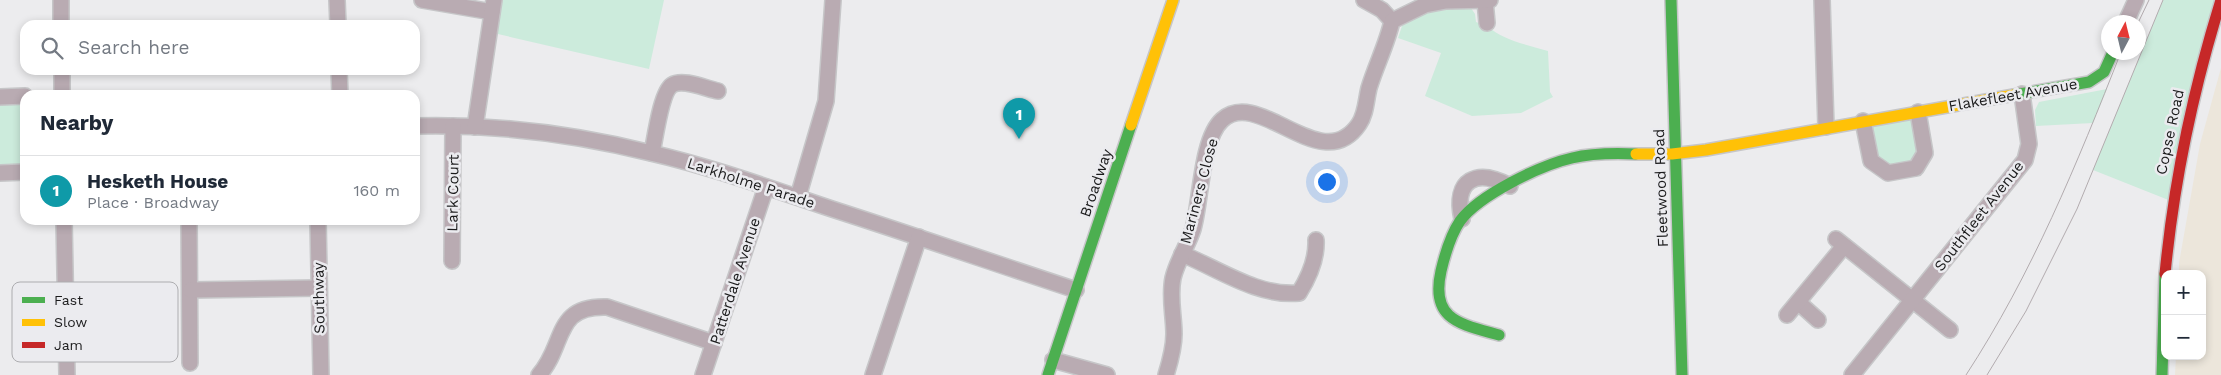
<!DOCTYPE html>
<meta charset="utf-8">
<style>
:root{--surface:#fff;--page:#f2f2f3;--text:#1f2937;--muted:#747a83;--line:#e0e1e3;--accent:#111827}
body{margin:0;font-family:"Work Sans",sans-serif;background:var(--page);color:var(--text)}
.controls{position:absolute;right:15px;bottom:15px;display:grid;overflow:hidden;border-radius:10px;box-shadow:0 2px 8px #0003}
.controls button{width:45px;height:45px;display:grid;place-items:center;padding:0;border:0;border-bottom:1px solid var(--line);background:var(--surface);color:var(--text);font:25px sans-serif}
.compass{position:absolute;left:2101px;top:15px;width:45px;height:45px;border-radius:50%;background:var(--surface);box-shadow:0 2px 8px #0003;rotate:7deg}
.you{position:absolute;left:1326px;top:181px;width:18px;height:18px;margin:-12px;border:4px solid #fff;border-radius:50%;background:#1a73e8;box-shadow:0 0 0 8px #1a73e833}
.badge{display:grid;place-items:center;width:32px;height:32px;border-radius:50%;background:var(--accent);color:#fff;font-size:16px;font-weight:700}
.pin{position:absolute;translate:-50% -41px;filter:drop-shadow(0 1px 2px #0008)}
.pin::after{content:'';position:absolute;top:26px;width:18px;height:15px;background:inherit;clip-path:polygon(0 0,100% 0,50% 100%)}
.list{margin:0;padding:0;list-style:none}
h2{display:flex;justify-content:space-between;align-items:center;height:65px;margin:0;padding:0 20px;font-size:21px}
h2 small{font-size:16px;font-weight:400;color:var(--muted)}
.list li{display:grid;grid-template-columns:32px 1fr auto;gap:15px;align-items:center;box-sizing:border-box;height:70px;padding:0 20px;border-top:1px solid var(--line)}
.list b{display:block;font-size:19px;white-space:nowrap}
.list p{margin:0;font-size:16px;white-space:nowrap;color:var(--muted)}
.list em{font-size:16px;font-style:normal;color:var(--muted)}
.icon{flex:none;width:28px;height:28px;fill:none;stroke:currentColor;stroke-width:2;stroke-linecap:round;stroke-linejoin:round}
.map{position:relative;flex:none;width:2221px;height:375px;overflow:hidden}
.search{position:absolute;background:var(--surface);box-shadow:0 2px 8px #0003;left:20px;top:20px;width:400px;height:55px;display:flex;align-items:center;gap:12px;box-sizing:border-box;padding:0 18px;border-radius:15px;color:var(--muted);font-size:19px}
.panel{position:absolute;background:var(--surface);box-shadow:0 2px 8px #0003;left:20px;top:90px;width:400px;height:135px;border-radius:15px}
.map>svg:first-child{display:block}
</style>
<div class="map">
<svg width="2221" height="375" viewBox="0 0 2221 375">
<rect width="100%" height="100%" fill="#ececee"/>
<polygon fill="#ece6db" points="2221,68 2221,375 2175,375 2176,356 2202,356 2202,274 2179,274 2179,263 2200,144"/>
<g fill="#ccebdc">
<polygon points="494,0 664,0 649,69 489,32"/>
<polygon points="2163,0 2221,0 2171,201 2093,170"/>
<path d="M1465 7 1471 8 1475 14 1476 22 1487 26C1503 40 1527 45 1548 51L1550 92 1553 97 1521 113 1472 116 1425 96 1441 53 1398 38 1402 26 1426 13Z"/>
<polygon points="2107,89 2093,123 2036,126 2035,110 2039,102"/>
<polygon points="25,96 25,172 0,173 0,97"/>
<polygon points="1918,112 1925,153 1916,168 1888,173 1871,161 1863,121"/>
</g>
<g fill="none" stroke-linecap="round" stroke-linejoin="round">
<g stroke="#c6c6c8" stroke-width="18">
<g id="street">
<polyline points="61,0 61,25"/>
<polyline points="337,0 338,25"/>
<polyline points="422,0 492,12"/>
<polyline points="1364,0 1382,10 1392,21"/>
<polyline points="1822,0 1826,127"/>
<polyline points="1485,1 1487,23"/>
<polyline points="2126,22 2136,0"/>
<polyline points="339,70 340,95"/>
<polyline points="62,95 62,70"/>
<polyline points="0,97 25,96"/>
<polyline points="1863,121 1871,161 1888,173 1916,168 1925,153 1918,112"/>
<path d="M415 126C494 124 575 134 651 153 712 167 772 189 832 209 913 235 994 263 1076 290"/>
<polyline points="475,127 494,0"/>
<path d="M652 153C655 139 661 92 672 85 683 78 707 89 718 91"/>
<polyline points="0,173 25,172"/>
<polyline points="798,197 826,101 833,0"/>
<path d="M1462 219C1453 179 1477 168 1510 186"/>
<polyline points="64,220 67,375"/>
<polyline points="189,220 190,363"/>
<polyline points="318,220 321,375"/>
<polyline points="1836,239 1950,330"/>
<path d="M1182 254C1219 269 1258 297 1299 293 1309 277 1317 259 1316 240"/>
<polyline points="452,261 453,126"/>
<polyline points="191,290 319,288"/>
<polyline points="1798,302 1818,320"/>
<polyline points="1787,315 1844,246"/>
<polyline points="1053,360 1107,375"/>
<path d="M539 375C566 345 553 305 607 307L714 343"/>
<polyline points="703,375 766,187"/>
<polyline points="873,375 919,237"/>
<path d="M1166 375C1170 362 1174 348 1174 334 1174 316 1169 297 1173 278 1177 261 1188 245 1193 229 1201 202 1201 139 1222 120 1259 86 1322 179 1359 124 1366 114 1366 100 1369 88 1376 65 1387 44 1392 21L1425 5 1446 1 1490 0"/>
<polyline points="1852,375 2025,160 2029,144 2022,94"/>
</g>
</g>
<g stroke="#c6c6c8" stroke-width="14">
<g id="fast">
<polyline points="1671,0 1682,375"/>
<polyline points="2014,95 2089,82 2104,72 2113,52"/>
<path d="M1499 335C1460 324 1430 320 1441 271 1445 254 1450 236 1460 221 1479 195 1541 165 1572 158 1593 153 1614 153 1636 154"/>
<polyline points="1048,375 1131,125"/>
<polyline points="2162,375 2165,274"/>
</g>
</g>
<g stroke="#c6c6c8" stroke-width="14">
<g id="slow">
<polyline points="1131,125 1173,0"/>
<polyline points="1636,154 1672,154 1706,150 2014,95"/>
</g>
</g>
<g stroke="#c6c6c8" stroke-width="14">
<path id="jam" d="M2165 274C2174 180 2193 90 2221 0"/>
</g>
<use href="#street" stroke="#b9abb2" stroke-width="15"/>
<use href="#fast" stroke="#4caf50" stroke-width="11"/>
<use href="#slow" stroke="#ffc107" stroke-width="11"/>
<use href="#jam" stroke="#c62828" stroke-width="11"/>
<g stroke="#b2abae" stroke-width="1">
<polyline points="2138,23 2149,0"/>
<path d="M1966 375C2032 274 2077 164 2121 52"/>
<polyline points="1987,375 2026,311 2077,209 2163,0"/>
</g>
</g>
<g text-anchor="middle" dominant-baseline="central" stroke-width="5" stroke-linejoin="round" paint-order="stroke">
<g font-size="15" fill="#1b1b1c" stroke="#ebebef">
<text transform="translate(2013 95) rotate(-10)">Flakefleet Avenue</text>
<text transform="translate(2170 132) rotate(-78)">Copse Road</text>
<text transform="translate(751 183) rotate(18)">Larkholme Parade</text>
<text transform="translate(1096 183) rotate(-71)">Broadway</text>
<text transform="translate(1661 188) rotate(-92)">Fleetwood Road</text>
<text transform="translate(1199 191) rotate(-75)">Mariners Close</text>
<text transform="translate(453 193) rotate(-89)">Lark Court</text>
<text transform="translate(1979 216) rotate(-52)">Southfleet Avenue</text>
<text transform="translate(735 281) rotate(-72)">Patterdale Avenue</text>
<text transform="translate(319 298) rotate(-91)">Southway</text>
</g>
</g>
<rect x="12" y="282" width="166" height="80" rx="8" fill="#ebebef" stroke="#adadb0" stroke-width="1"/>
<rect x="22" y="297" width="23" height="6" fill="#4caf50"/>
<rect x="22" y="319" width="23" height="7" fill="#ffc107"/>
<rect x="22" y="342" width="23" height="6" fill="#c62828"/>
<g font-size="14" fill="#1b1b1c">
<text x="54" y="305">Fast</text>
<text x="54" y="327">Slow</text>
<text x="54" y="350">Jam</text>
</g>
</svg>
<div class="controls">
<button>+</button>
<button>−</button>
</div>
<svg class="compass" viewBox="-18 -18 36 36"><path d="M0-13l5 13h-10z" fill="#e53935"/><path d="M0 13l5-13h-10z" fill="#747a83"/></svg>
<div class="you"></div>
<div class="pin badge" style="left:1019px;top:139px;background:#0f9aa8">1</div>
<div class="search"><svg class="icon" aria-label="search" viewBox="0 0 24 24"><circle cx="10" cy="10" r="6"/><path d="M15 15l6 6"/></svg>Search here</div>
<section class="panel">
<h2>Nearby<small></small></h2>
<ul class="list">
<li><span class="badge" style="background:#0f9aa8">1</span><div><b>Hesketh House</b><p>Place · Broadway</p></div><em>160 m</em></li>
</ul>
</section>
</div>
